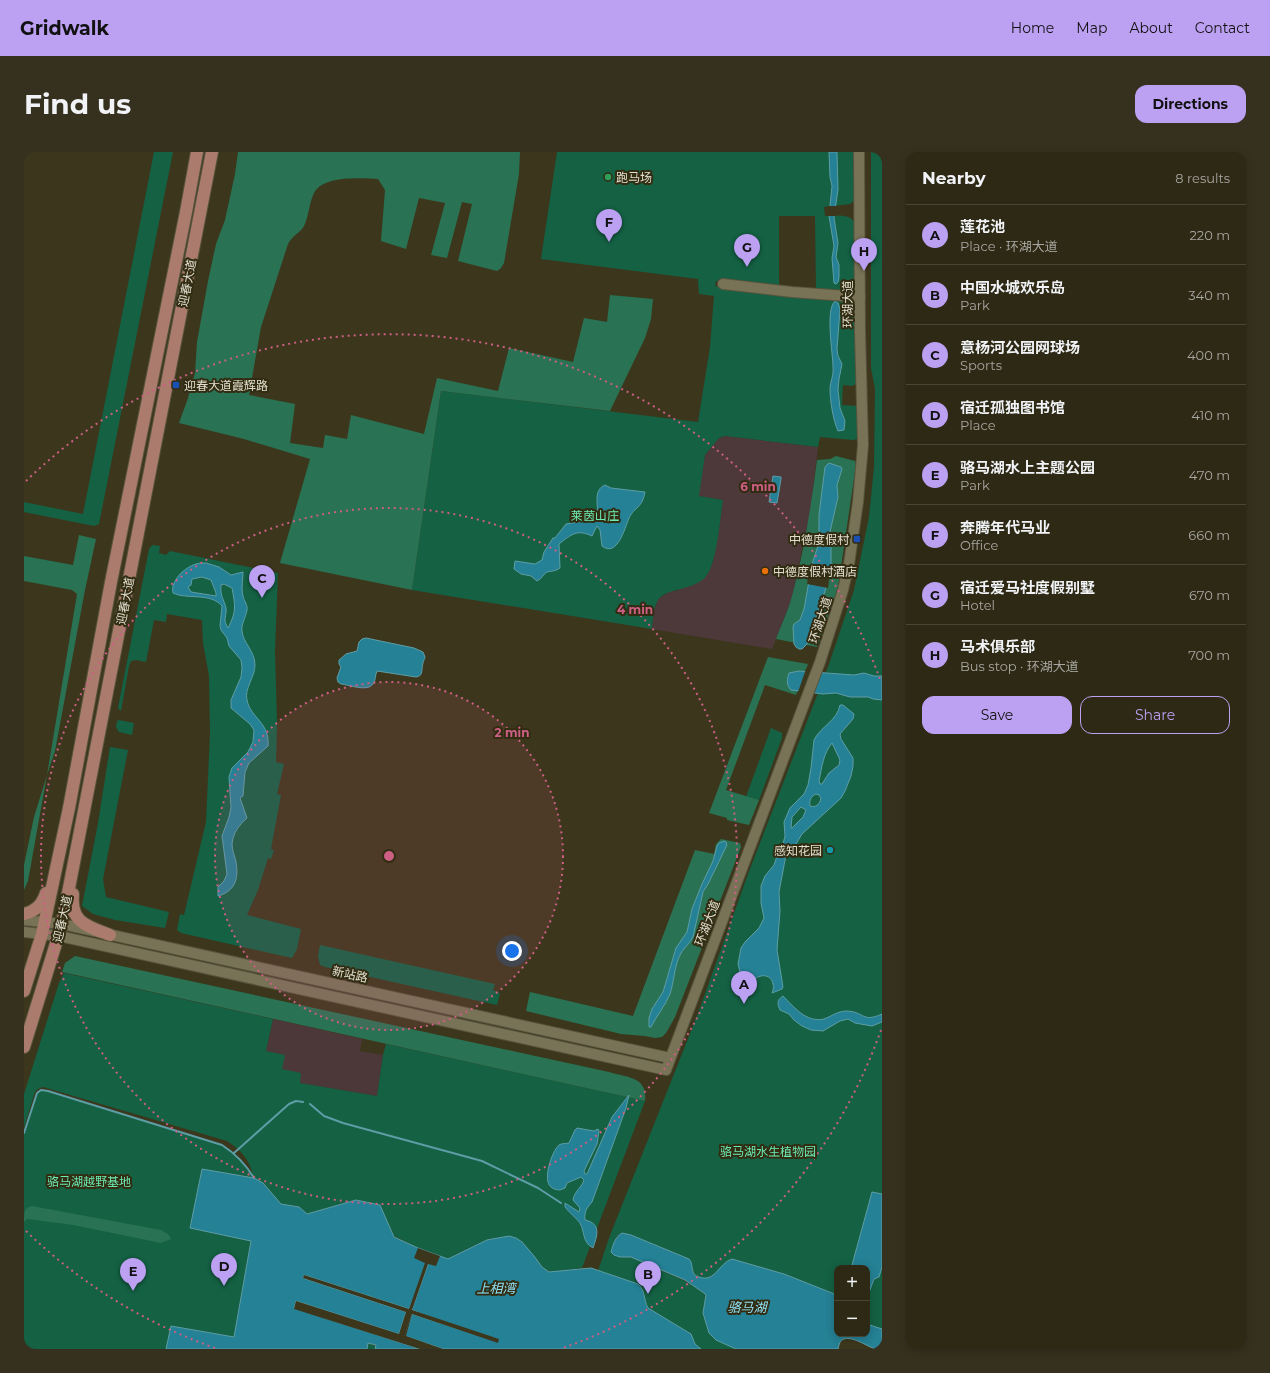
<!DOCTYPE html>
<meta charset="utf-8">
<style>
:root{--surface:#2d2915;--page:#35311e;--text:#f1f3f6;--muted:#a7a6a0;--line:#484534;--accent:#bca0f2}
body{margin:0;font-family:Montserrat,"Noto Sans SC",sans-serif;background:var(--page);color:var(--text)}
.controls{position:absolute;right:12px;bottom:12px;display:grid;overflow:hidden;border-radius:8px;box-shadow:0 2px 10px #0003}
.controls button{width:36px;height:36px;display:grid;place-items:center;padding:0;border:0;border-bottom:1px solid var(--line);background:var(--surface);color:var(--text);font:20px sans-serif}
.you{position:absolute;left:488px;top:799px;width:14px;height:14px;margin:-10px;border:3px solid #fff;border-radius:50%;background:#1a73e8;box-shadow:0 0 0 6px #1a73e833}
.badge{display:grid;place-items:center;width:26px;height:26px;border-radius:50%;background:var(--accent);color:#111;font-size:13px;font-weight:700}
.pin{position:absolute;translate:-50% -33px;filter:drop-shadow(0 1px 2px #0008)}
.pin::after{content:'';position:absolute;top:21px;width:14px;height:12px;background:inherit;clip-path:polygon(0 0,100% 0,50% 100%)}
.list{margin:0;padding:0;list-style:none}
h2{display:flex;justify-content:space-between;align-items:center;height:52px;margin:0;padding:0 16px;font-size:17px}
h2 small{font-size:13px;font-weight:400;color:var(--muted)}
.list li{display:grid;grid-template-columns:26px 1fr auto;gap:12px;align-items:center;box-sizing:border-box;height:60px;padding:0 16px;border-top:1px solid var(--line)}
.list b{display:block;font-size:15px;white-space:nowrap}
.list p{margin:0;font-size:13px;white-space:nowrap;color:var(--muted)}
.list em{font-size:13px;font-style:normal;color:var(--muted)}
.actions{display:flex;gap:8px;padding:12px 16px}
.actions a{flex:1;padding:9px 0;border:1px solid var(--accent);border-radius:12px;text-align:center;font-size:14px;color:var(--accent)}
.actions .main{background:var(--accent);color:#111}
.map{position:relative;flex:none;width:858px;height:1197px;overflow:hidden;border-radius:12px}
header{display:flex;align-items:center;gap:24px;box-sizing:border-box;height:56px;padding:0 20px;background:var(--accent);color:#111}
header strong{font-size:19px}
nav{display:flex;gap:22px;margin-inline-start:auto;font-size:14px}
.intro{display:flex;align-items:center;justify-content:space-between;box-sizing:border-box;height:96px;padding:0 24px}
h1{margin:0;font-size:28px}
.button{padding:10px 18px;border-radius:12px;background:var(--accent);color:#111;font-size:14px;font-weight:700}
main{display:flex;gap:24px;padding:0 24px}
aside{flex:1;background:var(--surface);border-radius:12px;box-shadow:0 2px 10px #0003}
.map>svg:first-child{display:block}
</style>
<header>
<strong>Gridwalk</strong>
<nav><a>Home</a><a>Map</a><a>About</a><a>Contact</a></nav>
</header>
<div class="intro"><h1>Find us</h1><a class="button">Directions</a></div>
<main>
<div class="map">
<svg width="858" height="1197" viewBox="0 0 858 1197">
<rect width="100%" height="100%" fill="#3c371c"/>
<polygon fill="#4d383a" points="701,284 794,295 786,361 768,445 748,497 628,477 630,459 634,447 647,439 653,439 689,411 699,348 674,344 681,303 695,286"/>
<polygon fill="#4d3839" points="249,867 338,887 336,899 359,903 353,944 276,931 258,917 242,899"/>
<g fill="#146144">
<polygon points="130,0 149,0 75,372 70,374 0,360 0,350 59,362"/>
<path d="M533 0H832V47L826 52 800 55 801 64C810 64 826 61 831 71L833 140 830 141 792 138 791 64H755V136L692 129 691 134 832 147V232L828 234 819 233 818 253 834 254 833 287 829 288 796 285 794 295 701 284 695 286 681 303 675 344 699 348C696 367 693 409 683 423 671 440 639 435 633 450 629 458 629 468 628 477L388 438 417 239 674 270 686 195 690 144 675 142 674 127 517 107Z"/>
<path d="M847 0H858V1177L843 1172V1116H813V1143L760 1122 708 1107C699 1114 677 1139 669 1119 667 1115 666 1111 665 1107L607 1083 593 1084 590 1090 600 1105H607L661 1129 680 1141 682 1143 679 1161 685 1181 712 1197H548L585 1086 673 864 724 722 804 515 830 438 845 365 850 315 851 237 847 216Z"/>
<polygon points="128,393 136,394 135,401 142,403 146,399 254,421 251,499 253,571 252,610 260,612 253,642 257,643 247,697 250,698 247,707 244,706 234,738 223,763 277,777 273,797 268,806 157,781 153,778 156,762 160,763 182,670 186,581 185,524 179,491 178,468 143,462 142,470 130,468 122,510 112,508 107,509 105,514 97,559 94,556 125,397"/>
<polygon points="95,568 110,571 108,583 95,580 92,575 93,569"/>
<polygon points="747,576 758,581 758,586 735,648 722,645"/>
<polygon points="86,595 104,598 79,727 82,745 145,760 141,776 91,768 69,762 58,754 74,671"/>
<polygon points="296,793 471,832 469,838 476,841 473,853 301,815 296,813 294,804"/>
<path d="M40 821 249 867 242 899 261 903 258 917 277 921 276 931 353 944 359 903 362 892 621 949 558 1116C548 1117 539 1120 529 1120 518 1120 505 1098 498 1090L463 1088 424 1107 394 1096 370 1084 356 1053 332 1048 283 1062 274 1055 257 1052 239 1031 227 1088 213 1174 344 1191 360 1197H0V981L13 941 17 938 24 939 198 993 210 1001 220 1011 229 1024C226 1008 217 998 203 989L19 935 14 937 11 940 0 976V942L35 831Z"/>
</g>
<g fill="#297253">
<path d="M214 0H496L495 22 480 111 477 116 473 119 434 109 448 52 438 50 423 106 407 103 421 51 395 46 382 97 357 89 361 38 354 27C337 26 299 23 290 41 285 51 285 64 280 74 277 80 268 84 264 92L237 175 225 243 271 252 266 291 299 296 301 283 323 287 327 263 400 282 413 226 474 239 485 196 549 210 560 166 583 170 586 143 629 147 627 167 621 186 586 259 417 239 388 438 256 411 286 307 220 287 155 271 163 249 171 221 173 190 184 129 192 92 201 68 211 22Z"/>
<path d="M812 304 831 309 832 313 814 435 793 495 752 487C757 473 764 459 768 444 780 400 787 354 793 308L806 307Z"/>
<polygon points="55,383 72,387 61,438 31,599 23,623 4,729 0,738 0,713 10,665 23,623 26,605 53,442 48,438 0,429 0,404 49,413"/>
<polygon points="744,505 784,512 772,543 741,533 702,638 735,648 725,673 703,668 703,666 685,661"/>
<polygon points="697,687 716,691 717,695 651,865 642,881 638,885 631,886 621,884 597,882 502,859 506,840 609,864 671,698 690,702 692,692"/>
<path d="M51 804 585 920C603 926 624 924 621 949L38 820 41 811Z"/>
<path d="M8 1054 137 1078 144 1082 147 1087 137 1091 49 1073 3 1067 0 1070C0 1060 0 1056 8 1054Z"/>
</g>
<g fill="#258195" stroke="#5e9da6" fill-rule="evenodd">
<polygon points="805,0 813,0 814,37 810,66 814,91 812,105 815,113 815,125 814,130 812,132 810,131 808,106 810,94 805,64 808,34 806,25"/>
<path d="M811 149 814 151 816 157 813 197 814 204 818 212 815 227 814 238 816 256 821 269 820 278 814 279C809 268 806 248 806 237 806 230 810 223 809 215 809 202 801 158 811 149Z"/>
<polygon points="805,311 817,315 818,317 813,333 814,345 806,380 807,389 807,415 801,439 783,492 778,497 775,497 772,495 770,492 769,475 770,472 776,468 780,457 788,412 795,391 795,363 801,315"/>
<polygon points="749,324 757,325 757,327 753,351 745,350"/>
<path d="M581 333 587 336 621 340C618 357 611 354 605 366 601 376 593 406 578 394L576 378 573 374 568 384C553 377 548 382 535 392L536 416C532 419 528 419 523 420 519 422 518 427 513 429L507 424 497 422 490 417 491 409 511 412 518 408 520 400 529 386H531L542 372 567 368 574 364C574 353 569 338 581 333Z"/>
<path d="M182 411 195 415 207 423 219 420C219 427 217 436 219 444 220 449 224 453 223 458 222 465 217 472 218 479 219 491 231 499 231 513 231 525 220 537 223 548 227 567 246 570 244 594L225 611 221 620 219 644 216 646 223 666C215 673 209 681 208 692 208 699 211 704 212 710 215 727 211 739 194 744V735L200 729 203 722 198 684 205 665 207 656 205 625 208 616 224 600 229 590 230 578 226 572 207 556V548L217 525 218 516 217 508 205 494 203 486 197 478 196 474 198 454C186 440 164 448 149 441 146 429 161 415 172 412 175 411 178 411 182 411ZM178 425 187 428 192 441V444L167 440 164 435 167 433 168 427ZM200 432 208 436C211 453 213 459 204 476 198 467 203 465 202 456 200 447 196 445 197 433Z"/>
<path d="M342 486 390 496 399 500 401 505C401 507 399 509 399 511 397 517 400 524 392 525L353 519C351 523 352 528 349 532 344 540 325 533 317 532L314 530 313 526 317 515 315 512V508L322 502 333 499 335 490 338 487Z"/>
<path d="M775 519 830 523 840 521 850 524H858V548L849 547 844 545H826L812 541 799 542 767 538C762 532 763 528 765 521Z"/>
<path d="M816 553H819L830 562 829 567 816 582 817 587 829 606V614L827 624 821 639 817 646 778 682 766 702 762 703 755 740 756 759 753 798 759 835 758 837 748 841C749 839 750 835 749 832 747 822 737 822 731 827L727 824 726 821 716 820 714 812 717 796 721 790 735 776 740 766 737 751V734L741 724 750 713 753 704 759 692 761 684 760 670 766 656 780 642 784 633 787 616 790 588C797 574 813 569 816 553ZM808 591 816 608 815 613 805 621 798 632H796L795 629C798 615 799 602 808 591ZM792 642 795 643 797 646C796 652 792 656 786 654 785 649 787 644 792 642ZM777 655 782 658 779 665 768 676H767L768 665Z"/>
<path d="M700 689 702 690 703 693 684 732 679 740 669 785C665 793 658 797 655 805 650 817 650 830 646 842 641 854 633 863 627 875H625V866L628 857 639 840 652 796 663 780 668 757 678 732 689 709 693 694 695 691Z"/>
<path d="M759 844C770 855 782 871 800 867 808 864 814 859 823 859 841 860 838 871 858 862V870L848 874 831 871 824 867 816 869 799 879 787 878 778 874 770 868 765 862 756 858C753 851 753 848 759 844Z"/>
<path d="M605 943 602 956 568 1050C563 1056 560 1059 561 1068 578 1072 573 1084 569 1096 558 1090 561 1080 556 1071 553 1067 545 1060 541 1055V1051L555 1060 556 1056 549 1048C550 1040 558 1035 560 1028L557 1025 543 1031 541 1036 536 1038C533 1038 529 1037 527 1035 518 1028 528 999 535 993 538 991 541 992 545 991L551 978 553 976 570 979 574 977 575 979 573 992 560 1019 561 1022H563L588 965Z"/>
<path d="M178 1017 230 1026 239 1031 257 1052 275 1055 283 1062 332 1048 356 1053 370 1085 394 1096 424 1107 463 1088 485 1084 492 1086 498 1090 510 1104 518 1115 525 1120 567 1116 614 1132C622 1139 619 1147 624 1156L667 1182 671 1192 677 1197H419L381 1184 388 1162 474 1190 388 1158 404 1112 385 1157 280 1123 279 1126 382 1160 375 1182 272 1149 270 1156 396 1197H351L352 1193 344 1191 343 1197H142L147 1174 210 1185 227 1089 166 1076Z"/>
<polygon points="848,1040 858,1042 858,1115 855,1125 850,1127 844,1143 845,1148 843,1150 843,1116 830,1116 828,1113"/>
<path d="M598 1081 607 1083 665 1107C669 1111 667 1117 670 1122 672 1124 673 1124 675 1125 691 1131 695 1111 708 1107L760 1122 813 1143V1182H843V1172L858 1177V1197C856 1197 854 1197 852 1197 843 1195 827 1182 818 1188 815 1190 815 1194 814 1197H712L692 1188 685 1181 679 1161 682 1143 680 1141 661 1128 607 1105H596L590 1103 587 1100C589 1093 591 1085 598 1081Z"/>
</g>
<g fill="#3c371c">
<polygon points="803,54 814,54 813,64 803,64"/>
<polygon points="785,418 806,421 804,436 783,432"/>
<polygon points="782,517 798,519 789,542 774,540"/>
<polygon points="394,1096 416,1104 412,1114 404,1112 388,1158 475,1187 474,1191 388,1162 382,1184 419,1197 413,1197 380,1185 388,1160 386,1159 384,1159 377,1183 375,1184 273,1152 272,1155 377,1188 396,1195 398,1197 396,1197 270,1157 272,1149 375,1182 382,1160 279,1126 280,1123 385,1157 401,1111 390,1106"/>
</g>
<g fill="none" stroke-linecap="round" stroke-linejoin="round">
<g stroke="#5e9da6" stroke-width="2">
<polyline points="286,952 300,964 319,971 458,1009 514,1036 537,1051"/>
<path d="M0 981 13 941 17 938 24 939 198 993C212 1002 221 1011 230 1026"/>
<polyline points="210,1001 265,952 272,949 279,950"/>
</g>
<g stroke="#58543d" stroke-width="12">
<g id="minor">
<polyline points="699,132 768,140 836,145"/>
<polyline points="0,768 38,772 646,906"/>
<polyline points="0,780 35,784 642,918 796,510 819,438 825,412 834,350 839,293 836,180 835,0"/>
</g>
</g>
<g stroke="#58543d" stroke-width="14">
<g id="major">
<path d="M49 742C46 771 63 774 86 783"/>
<path d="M0 762C12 759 18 753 22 741"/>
<polyline points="0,839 18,782 45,656 87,430 162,60 173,0"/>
<polyline points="0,895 38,772 188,0"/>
</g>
</g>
<use href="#minor" stroke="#787256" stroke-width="10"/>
<use href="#major" stroke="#ab7c6d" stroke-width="12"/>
</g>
<circle cx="365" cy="704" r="174" fill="#cd5e84" fill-opacity=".12"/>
<g fill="none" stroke="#cd5e84" stroke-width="2" stroke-dasharray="2 4">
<circle cx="365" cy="704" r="174"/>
<circle cx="365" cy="704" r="348"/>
<path d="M857 878A522 522 0 0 1 539 1196M191 1196A522 522 0 0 1 2 1079M2 329A522 522 0 0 1 857 530"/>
</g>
<circle fill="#2e9e5b" stroke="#322c12" stroke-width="1.5" cx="584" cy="25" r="4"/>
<g fill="#1a4fb4" stroke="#322c12" stroke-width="1.5">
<rect x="148" y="229" width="8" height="8" rx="2"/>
<rect x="829" y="383" width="8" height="8" rx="2"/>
</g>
<circle fill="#e8710a" stroke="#322c12" stroke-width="1.5" cx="741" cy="419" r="4"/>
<circle fill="#0f9aa8" stroke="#322c12" stroke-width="1.5" cx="806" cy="698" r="4"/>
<g text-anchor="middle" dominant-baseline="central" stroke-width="4" stroke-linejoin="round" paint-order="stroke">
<g font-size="12" fill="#e2dfcf" stroke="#322c12" text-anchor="start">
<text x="592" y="25">跑马场</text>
<text x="160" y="233">迎春大道霞辉路</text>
<text x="825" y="387" text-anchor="end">中德度假村</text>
<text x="749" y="419">中德度假村酒店</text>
<text x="798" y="698" text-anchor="end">感知花园</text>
</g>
<g font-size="12" fill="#e2dfcf" stroke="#322c12">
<text transform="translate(163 131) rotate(-79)">迎春大道</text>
<text transform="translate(823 152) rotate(-90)">环湖大道</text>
<text transform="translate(101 449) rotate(-79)">迎春大道</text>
<text transform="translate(796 468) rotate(-72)">环湖大道</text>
<text transform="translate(38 767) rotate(-77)">迎春大道</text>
<text transform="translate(683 771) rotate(-69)">环湖大道</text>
<text transform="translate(326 822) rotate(12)">新站路</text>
</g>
<g font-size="12" fill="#6cecb4" stroke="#322c12">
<text x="571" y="363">莱茵山庄</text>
<text x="744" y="999">骆马湖水生植物园</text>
<text x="65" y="1029">骆马湖越野基地</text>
</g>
<g font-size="13" font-style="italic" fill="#8fe0f5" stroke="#322c12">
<text x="472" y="1136">上相湾</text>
<text x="723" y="1155">骆马湖</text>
</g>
</g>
<circle cx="365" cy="704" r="6" fill="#cd5e84" stroke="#322c12" stroke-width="2"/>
<g font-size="12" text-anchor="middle" font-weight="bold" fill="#cd5e84" stroke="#322c12" stroke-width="4" stroke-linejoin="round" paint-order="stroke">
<text x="734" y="339">6 min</text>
<text x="611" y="462">4 min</text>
<text x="488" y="585">2 min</text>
</g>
</svg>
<div class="controls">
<button>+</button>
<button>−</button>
</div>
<div class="you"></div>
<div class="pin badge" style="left:720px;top:852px">A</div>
<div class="pin badge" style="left:624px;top:1142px">B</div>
<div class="pin badge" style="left:238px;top:446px">C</div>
<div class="pin badge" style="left:200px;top:1134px">D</div>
<div class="pin badge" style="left:109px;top:1139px">E</div>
<div class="pin badge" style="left:585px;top:90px">F</div>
<div class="pin badge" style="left:723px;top:115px">G</div>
<div class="pin badge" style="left:840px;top:119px">H</div>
</div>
<aside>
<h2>Nearby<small>8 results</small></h2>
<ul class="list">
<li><span class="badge">A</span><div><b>莲花池</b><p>Place · 环湖大道</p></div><em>220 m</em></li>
<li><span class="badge">B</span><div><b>中国水城欢乐岛</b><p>Park</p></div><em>340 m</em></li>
<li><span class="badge">C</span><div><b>意杨河公园网球场</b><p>Sports</p></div><em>400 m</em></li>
<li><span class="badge">D</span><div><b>宿迁孤独图书馆</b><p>Place</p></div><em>410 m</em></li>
<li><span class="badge">E</span><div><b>骆马湖水上主题公园</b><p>Park</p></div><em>470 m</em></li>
<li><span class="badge">F</span><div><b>奔腾年代马业</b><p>Office</p></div><em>660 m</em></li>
<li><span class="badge">G</span><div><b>宿迁爱马社度假别墅</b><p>Hotel</p></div><em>670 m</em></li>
<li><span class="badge">H</span><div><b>马术俱乐部</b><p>Bus stop · 环湖大道</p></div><em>700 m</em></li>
</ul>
<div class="actions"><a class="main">Save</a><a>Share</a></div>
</aside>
</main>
